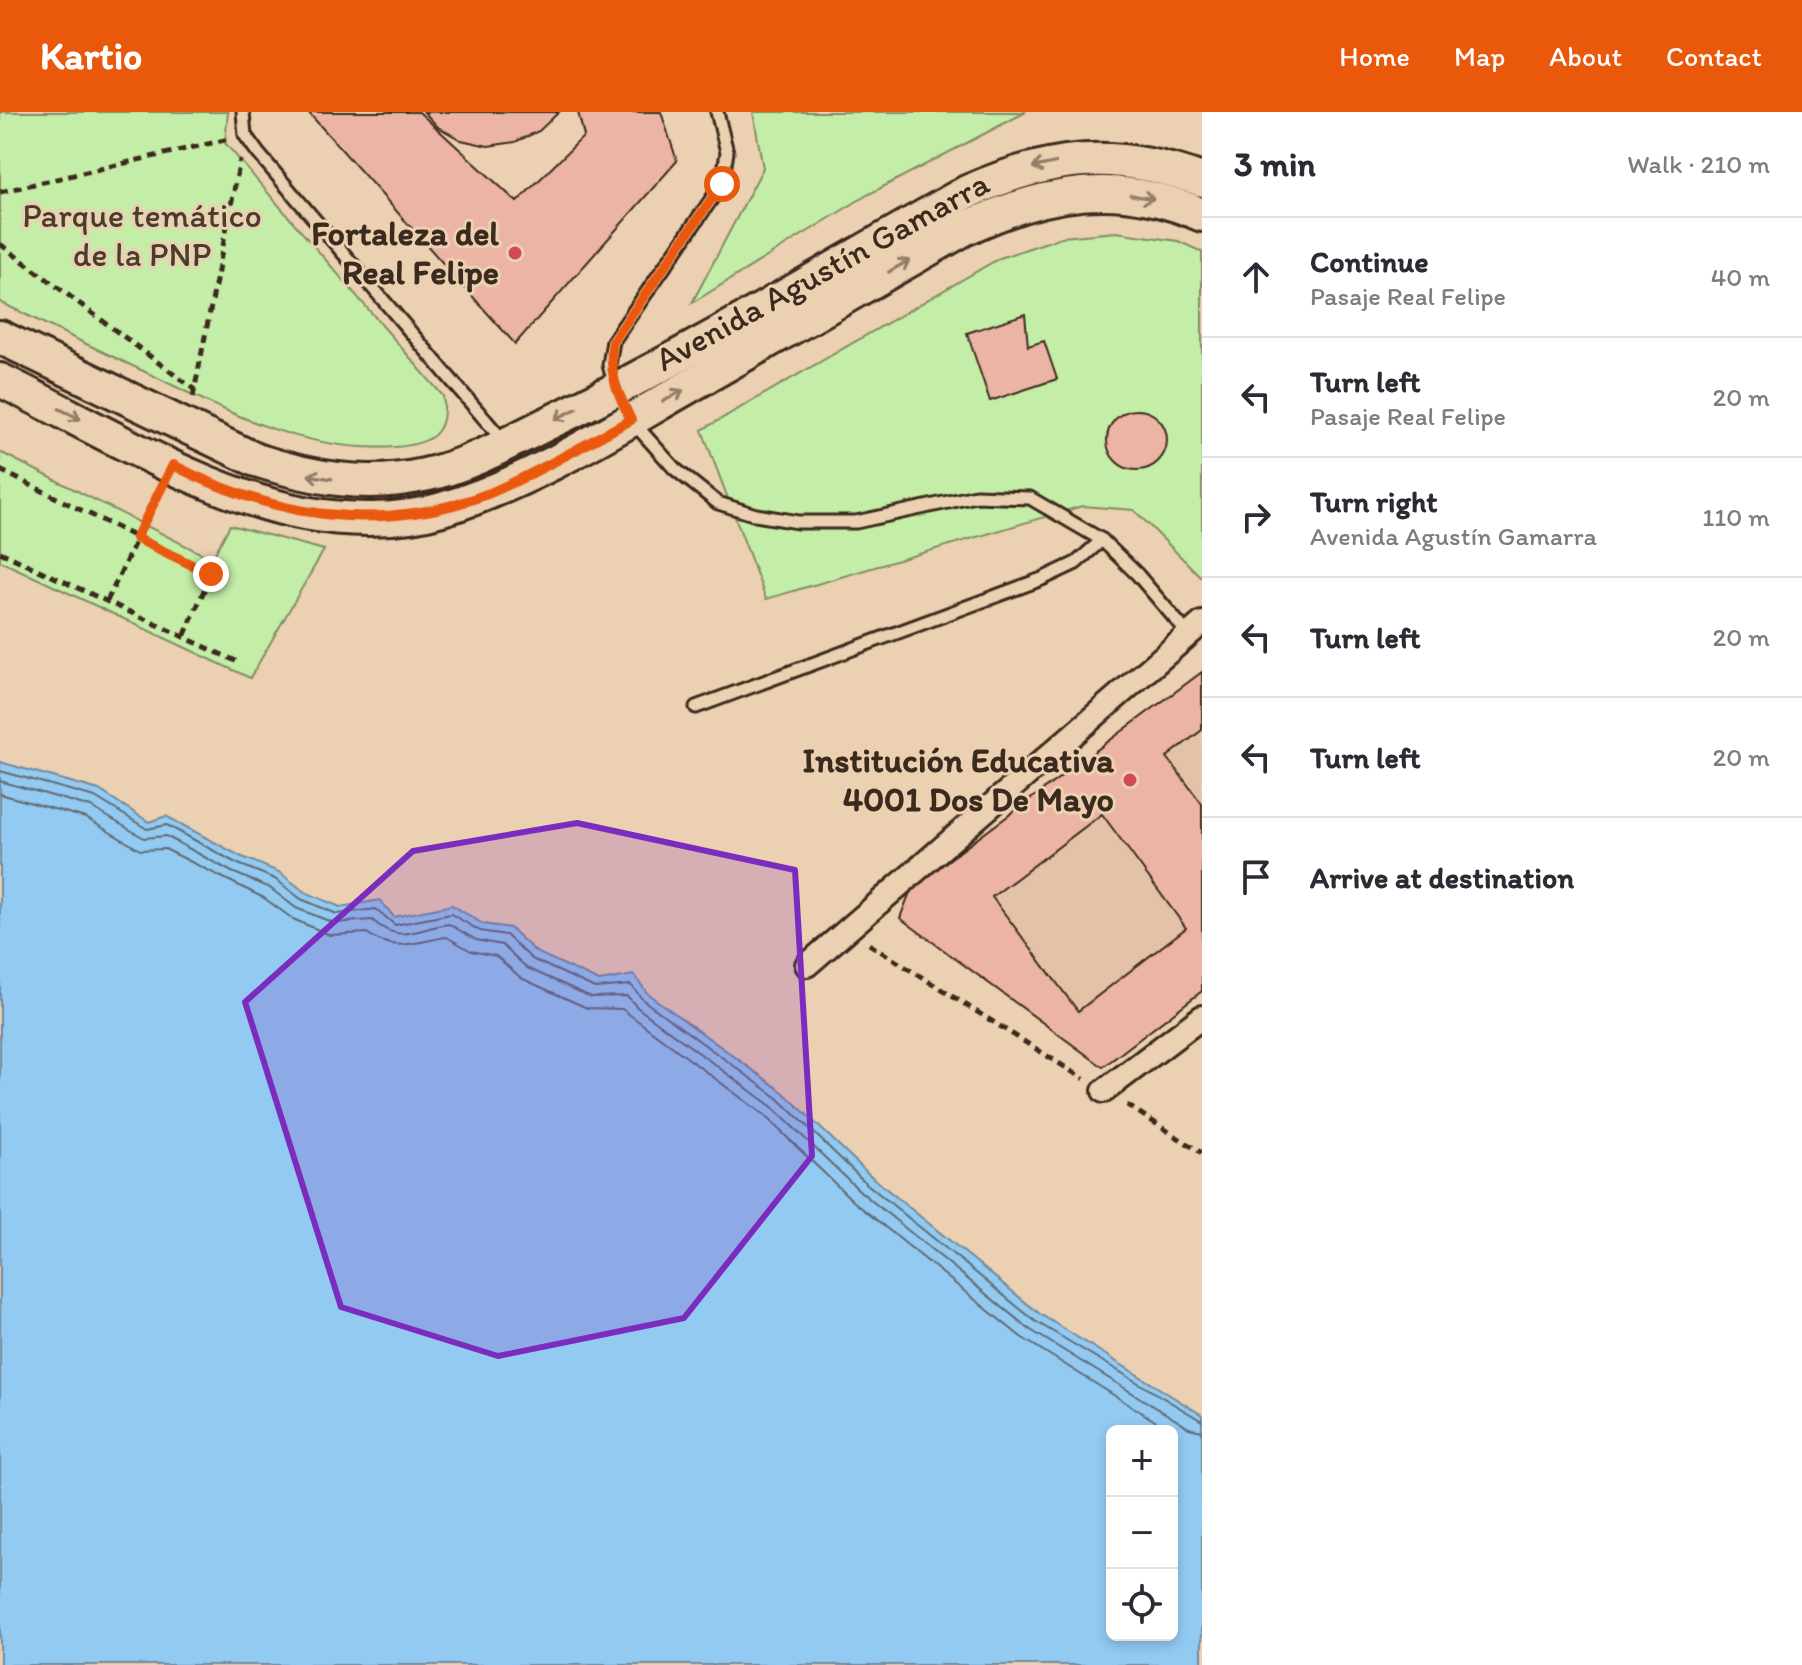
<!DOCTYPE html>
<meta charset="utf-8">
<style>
:root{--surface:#fff;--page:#f7f7f7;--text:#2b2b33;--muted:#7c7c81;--line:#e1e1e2;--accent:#ea580c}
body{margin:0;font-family:Itim,sans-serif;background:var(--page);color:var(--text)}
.controls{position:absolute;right:24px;bottom:24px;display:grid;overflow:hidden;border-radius:12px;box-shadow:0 4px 12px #0003}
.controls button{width:72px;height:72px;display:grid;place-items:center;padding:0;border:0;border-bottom:2px solid var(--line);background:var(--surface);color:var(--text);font:40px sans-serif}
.stop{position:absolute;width:24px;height:24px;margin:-18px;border:6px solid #ea580c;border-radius:50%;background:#fff}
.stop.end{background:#ea580c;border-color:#fff;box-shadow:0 2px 8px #0008}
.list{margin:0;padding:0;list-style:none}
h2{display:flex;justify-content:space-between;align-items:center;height:104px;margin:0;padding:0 32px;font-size:34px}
h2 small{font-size:26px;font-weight:400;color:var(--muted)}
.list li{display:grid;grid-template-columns:52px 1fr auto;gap:24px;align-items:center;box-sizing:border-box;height:120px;padding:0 32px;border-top:2px solid var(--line)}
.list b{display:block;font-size:30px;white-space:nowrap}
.list p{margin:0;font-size:26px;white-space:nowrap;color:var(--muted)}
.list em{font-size:26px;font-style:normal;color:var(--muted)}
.icon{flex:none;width:44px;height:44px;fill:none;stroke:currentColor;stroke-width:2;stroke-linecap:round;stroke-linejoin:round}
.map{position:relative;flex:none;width:1202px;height:1553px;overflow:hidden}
header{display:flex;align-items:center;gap:48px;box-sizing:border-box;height:112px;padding:0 40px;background:var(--accent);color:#fff}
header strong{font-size:38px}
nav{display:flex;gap:44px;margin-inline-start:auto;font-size:28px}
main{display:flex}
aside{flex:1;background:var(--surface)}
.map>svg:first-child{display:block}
</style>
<header>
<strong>Kartio</strong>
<nav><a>Home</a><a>Map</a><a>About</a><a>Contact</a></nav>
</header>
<main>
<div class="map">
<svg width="1202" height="1553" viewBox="0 0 1202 1553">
<rect width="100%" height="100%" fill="#ebd0b2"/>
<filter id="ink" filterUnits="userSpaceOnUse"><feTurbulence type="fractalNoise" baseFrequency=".0125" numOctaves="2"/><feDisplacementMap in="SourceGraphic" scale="16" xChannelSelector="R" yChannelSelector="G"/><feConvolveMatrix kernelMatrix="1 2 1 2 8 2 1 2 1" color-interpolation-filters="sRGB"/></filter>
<g filter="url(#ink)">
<polygon fill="#e4c2a8" points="1202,560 1202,879 1103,955 900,806 912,775"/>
<g fill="#c4eda8" stroke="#808c63" stroke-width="2">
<path d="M0 0H228L225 31 443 284C449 322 431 332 395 335 307 341 231 302 154 264 102 240 51 215 0 190Z"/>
<polygon points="753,0 1026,0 867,83 692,191 763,56"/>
<polygon points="1116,120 1178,129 1202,140 1202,466 1134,398 1082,394 766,487 702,318 1000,146 1062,125"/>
<polygon points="0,340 212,447 230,413 324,438 250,566 0,449"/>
</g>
<path fill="#93caf1" stroke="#708a9d" stroke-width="2" fill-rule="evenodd" d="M0 650 99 678 149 710 166 704 240 744 279 760 305 780 340 795 380 788 394 805 452 793 483 812 510 816 536 840 599 869 634 863 648 882 783 980 873 1066 1040 1202 1202 1303V1553H0ZM1112 1319H1172V1523H1112Z"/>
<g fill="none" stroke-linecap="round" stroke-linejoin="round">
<g stroke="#5e6a72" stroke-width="2">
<polyline points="0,659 95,685 147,717 167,713 236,751 275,767 301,787 337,802 376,797 395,813 451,802 480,819 506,823 532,847 595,876 631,873 643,888 778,986 867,1072 1035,1209 1202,1309"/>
<path d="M0 669 91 695 144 726 166 724 232 760 270 776 296 796 334 811 372 808C401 833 414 817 449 812L476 828 502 833 527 856 591 885 627 884 638 896 771 994 861 1080 1029 1217 1189 1316 1202 1319"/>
<path d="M0 682 86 706 140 738 165 737 264 786 293 807 330 823 367 821C393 842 417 829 447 825L471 839 496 844 521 866 587 896 622 897 764 1003 853 1089 1021 1225 1171 1319"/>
</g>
</g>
<g fill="#ecb4a4" stroke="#3b2a1e" stroke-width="2" fill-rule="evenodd">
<polygon points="308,0 419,0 517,90 584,24 578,0 661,0 677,49 515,232"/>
<polygon points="424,0 559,0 539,19 515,30 488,34 461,28 438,15"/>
<polygon points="1025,202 1028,234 1044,229 1057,267 990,289 967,221"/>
<circle cx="1137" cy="328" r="30"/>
<path d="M1202 560V618L1167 645 1202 692V879L1103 955 900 806 912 775ZM1102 702 1186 816 1078 899 992 785Z"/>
</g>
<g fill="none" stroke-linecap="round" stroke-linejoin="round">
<g stroke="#3b2a1e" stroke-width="17">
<g id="service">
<polyline points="243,0 245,23 258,41 505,331"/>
<polyline points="717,0 727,40 722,72 613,229 609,253 616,278 631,308 675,357 718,391 756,403 798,410 856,410 976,384 1030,386 1102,428 1137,462 1188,522"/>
<polyline points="696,595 1042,467 1076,451 1102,428"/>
</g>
</g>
<g stroke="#3b2a1e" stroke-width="28">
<g id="minor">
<polyline points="807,853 1202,511"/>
<polyline points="1104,979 1202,905"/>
</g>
</g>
<g stroke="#3b2a1e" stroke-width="38">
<g id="secondary">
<path d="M0 225 256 348C312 366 366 376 424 363 473 353 518 325 563 304 701 236 833 155 967 80 1051 43 1115 36 1202 68"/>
<path d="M0 268C91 312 206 383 304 401 348 409 399 410 442 397 526 372 605 323 681 279 775 225 870 171 964 117 1044 79 1119 66 1202 103"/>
</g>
</g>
<g stroke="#3b2a1e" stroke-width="5" stroke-dasharray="8 6" stroke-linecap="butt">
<polyline points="0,80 229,27"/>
<polyline points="0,132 195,278"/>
<polyline points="193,285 240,48"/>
<polyline points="0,358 211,462 184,525"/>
<polyline points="0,440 240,551"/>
<polyline points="107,489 158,382"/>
<polyline points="869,832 1084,967"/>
<polyline points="1127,993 1202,1041"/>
</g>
<use href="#service" stroke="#ebd0b2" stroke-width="11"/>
<use href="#minor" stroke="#ebd0b2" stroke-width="22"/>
<use href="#secondary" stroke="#ebd0b2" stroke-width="32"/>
</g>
<defs><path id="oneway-shaft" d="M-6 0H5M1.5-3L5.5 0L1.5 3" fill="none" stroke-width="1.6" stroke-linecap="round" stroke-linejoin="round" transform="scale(2)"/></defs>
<g stroke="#937d68">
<use href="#oneway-shaft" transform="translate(1044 53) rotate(168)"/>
<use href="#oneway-shaft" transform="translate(1142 85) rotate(10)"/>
<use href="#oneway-shaft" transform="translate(899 154) rotate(-30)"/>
<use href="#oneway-shaft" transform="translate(673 284) rotate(-30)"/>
<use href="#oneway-shaft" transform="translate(70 302) rotate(26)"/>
<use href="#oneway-shaft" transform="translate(566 302) rotate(154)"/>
<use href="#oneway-shaft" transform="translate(320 365) rotate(-171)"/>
</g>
</g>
<g fill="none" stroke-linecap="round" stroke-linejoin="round" filter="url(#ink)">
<path stroke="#ea580c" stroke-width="10" d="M211 462 136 426 173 353C274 405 382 423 490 381 538 361 585 332 631 308 617 280 608 260 613 229L722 72"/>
</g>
<path fill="#7b2cbf" fill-opacity="0.2" stroke="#7b2cbf" stroke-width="6" stroke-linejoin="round" d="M577 711 795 758 812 1044 684 1206 498 1244 341 1195 245 890 413 739Z"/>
<g fill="#d1495b" stroke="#ebd0b2" stroke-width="3">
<circle cx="515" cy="141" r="8"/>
<circle cx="1130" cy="668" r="8"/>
</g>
<g text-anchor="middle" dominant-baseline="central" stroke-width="6" stroke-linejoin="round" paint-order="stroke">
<g font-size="34" fill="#493e2c" stroke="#ebd0b2">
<text x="142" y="103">Parque temático<tspan x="142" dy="39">de la PNP</tspan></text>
</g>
<g font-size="34" font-weight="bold" fill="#3b2a1e" stroke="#ebd0b2" text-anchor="end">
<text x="499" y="121">Fortaleza del<tspan x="499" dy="39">Real Felipe</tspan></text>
<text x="1114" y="648">Institución Educativa<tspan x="1114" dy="39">4001 Dos De Mayo</tspan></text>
</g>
<g font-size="34" fill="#3b2a1e" stroke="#ebd0b2">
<text transform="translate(822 159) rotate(-29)">Avenida Agustín Gamarra</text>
</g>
</g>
</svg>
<div class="controls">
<button>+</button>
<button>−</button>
<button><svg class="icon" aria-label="locate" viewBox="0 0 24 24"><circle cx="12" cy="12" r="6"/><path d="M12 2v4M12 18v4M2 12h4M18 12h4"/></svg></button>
</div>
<div class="stop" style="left:722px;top:72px"></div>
<div class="stop end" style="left:211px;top:462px"></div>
</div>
<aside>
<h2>3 min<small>Walk · 210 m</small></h2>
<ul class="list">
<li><svg class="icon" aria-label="ahead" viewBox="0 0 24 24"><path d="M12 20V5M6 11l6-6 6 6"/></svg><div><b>Continue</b><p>Pasaje Real Felipe</p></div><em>40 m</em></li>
<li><svg class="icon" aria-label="left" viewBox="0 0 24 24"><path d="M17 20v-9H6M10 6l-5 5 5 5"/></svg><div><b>Turn left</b><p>Pasaje Real Felipe</p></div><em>20 m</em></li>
<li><svg class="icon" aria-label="right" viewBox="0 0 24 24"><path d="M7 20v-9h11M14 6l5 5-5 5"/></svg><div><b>Turn right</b><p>Avenida Agustín Gamarra</p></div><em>110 m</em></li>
<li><svg class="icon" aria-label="left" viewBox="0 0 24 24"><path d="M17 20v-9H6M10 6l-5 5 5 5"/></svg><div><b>Turn left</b></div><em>20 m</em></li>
<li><svg class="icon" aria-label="left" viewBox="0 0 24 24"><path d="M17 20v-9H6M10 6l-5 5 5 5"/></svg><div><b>Turn left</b></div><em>20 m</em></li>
<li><svg class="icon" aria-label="arrive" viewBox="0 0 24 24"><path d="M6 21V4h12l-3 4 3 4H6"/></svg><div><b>Arrive at destination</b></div></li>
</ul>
</aside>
</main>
